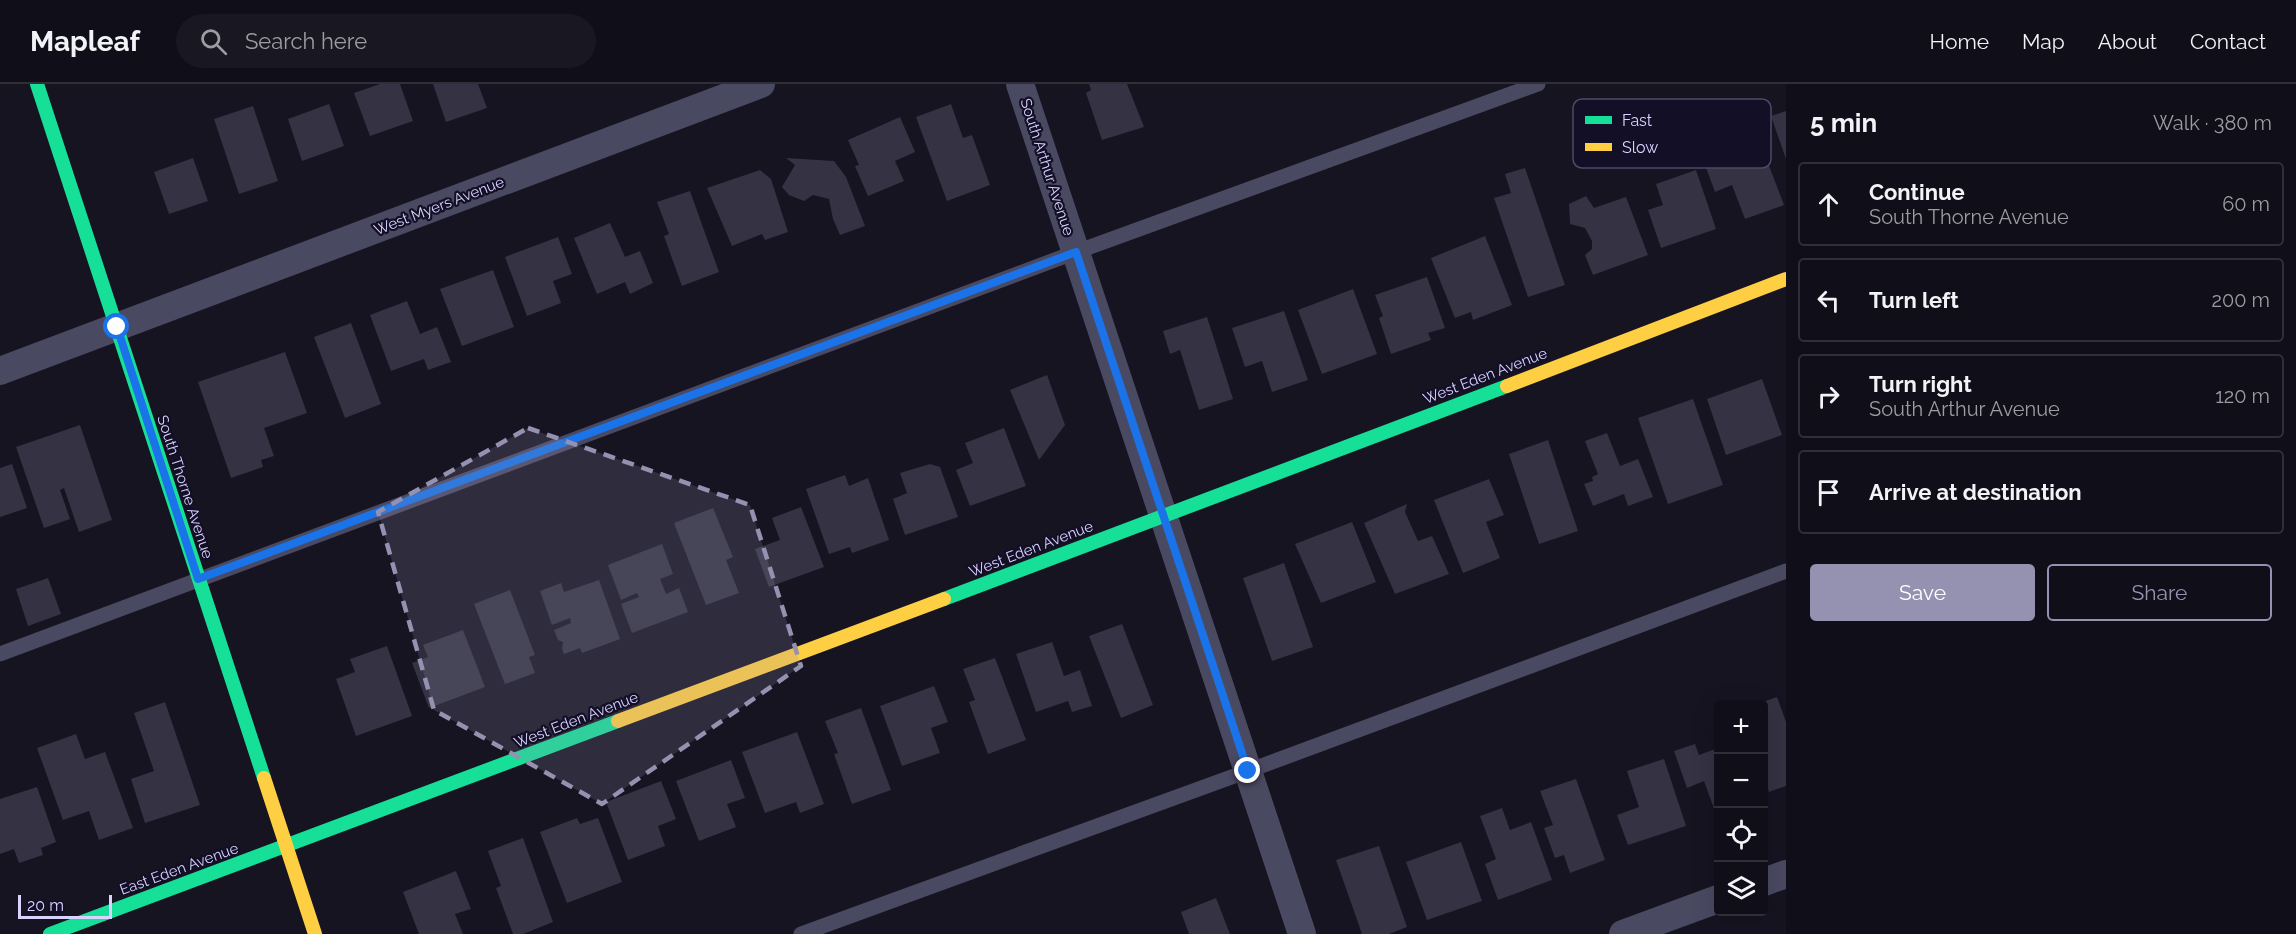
<!DOCTYPE html>
<meta charset="utf-8">
<style>
:root{--surface:#100f19;--page:#191822;--text:#f1f3f6;--muted:#9c9ca2;--line:#302f38;--accent:#9591b1}
body{margin:0;font-family:Raleway,sans-serif;background:var(--page);color:var(--text)}
.controls{position:absolute;right:18px;bottom:18px;display:grid;overflow:hidden;border-radius:6px;box-shadow:0 6px 24px #0002}
.controls button{width:54px;height:54px;display:grid;place-items:center;padding:0;border:0;border-bottom:2px solid var(--line);background:var(--surface);color:var(--text);font:30px sans-serif}
.scale{position:absolute;left:18px;bottom:15px;width:94px;box-sizing:border-box;padding-left:6px;border:3px solid #d9d4ff;border-top:0;font-size:16px;line-height:21px;white-space:nowrap;color:#d9d4ff;-webkit-text-stroke:4px #130f26;paint-order:stroke}
.stop{position:absolute;width:18px;height:18px;margin:-14px;border:4px solid #1a73e8;border-radius:50%;background:#fff}
.stop.end{background:#1a73e8;border-color:#fff;box-shadow:0 2px 6px #0008}
.list{margin:0;padding:0;list-style:none}
h2{display:flex;justify-content:space-between;align-items:center;height:78px;margin:0;padding:0 24px;font-size:26px}
h2 small{font-size:20px;font-weight:400;color:var(--muted)}
.list li{display:grid;grid-template-columns:39px 1fr auto;gap:18px;align-items:center;box-sizing:border-box;height:84px;margin:0 12px 12px;padding:0 12px;border:2px solid var(--line);border-radius:6px}
.list b{display:block;font-size:22px;white-space:nowrap}
.list p{margin:0;font-size:20px;white-space:nowrap;color:var(--muted)}
.list em{font-size:20px;font-style:normal;color:var(--muted)}
.actions{display:flex;gap:12px;padding:18px 24px}
.actions a{flex:1;padding:14px 0;border:2px solid var(--accent);border-radius:6px;text-align:center;font-size:21px;color:var(--accent)}
.actions .main{background:var(--accent);color:#fff}
.icon{flex:none;width:33px;height:33px;fill:none;stroke:currentColor;stroke-width:2;stroke-linecap:round;stroke-linejoin:round}
.map{position:relative;flex:none;width:1786px;height:850px;overflow:hidden}
header{display:flex;align-items:center;gap:36px;box-sizing:border-box;height:84px;padding:0 30px;background:var(--surface);border-bottom:2px solid var(--line)}
header strong{font-size:28px}
nav{display:flex;gap:33px;margin-inline-start:auto;font-size:21px}
.search{width:420px;height:54px;background:var(--page);display:flex;align-items:center;gap:15px;box-sizing:border-box;padding:0 21px;border-radius:33px;color:var(--muted);font-size:22px}
main{display:flex}
aside{flex:1;background:var(--surface)}
.map>svg:first-child{display:block}
</style>
<header>
<strong>Mapleaf</strong>
<div class="search"><svg class="icon" aria-label="search" viewBox="0 0 24 24"><circle cx="10" cy="10" r="6"/><path d="M15 15l6 6"/></svg>Search here</div>
<nav><a>Home</a><a>Map</a><a>About</a><a>Contact</a></nav>
</header>
<main>
<div class="map">
<svg width="1786" height="850" viewBox="0 0 1786 850">
<rect width="100%" height="100%" fill="#161421"/>
<g fill="#343243">
<polygon points="380,0 400,0 413,37 370,52 354,9"/>
<polygon points="433,0 478,0 487,24 446,38"/>
<polygon points="1089,0 1127,0 1144,43 1102,56 1086,9 1091,6"/>
<polygon points="329,20 344,62 302,77 288,35"/>
<polygon points="951,20 963,54 972,51 990,101 947,117 916,33"/>
<polygon points="253,22 278,97 239,110 214,35"/>
<polygon points="1786,27 1786,75 1771,32"/>
<polygon points="900,33 915,68 895,77 904,97 868,112 855,82 859,81 848,56"/>
<polygon points="1762,63 1784,121 1745,135 1732,101 1715,108 1702,73 1724,65 1728,75"/>
<polygon points="193,74 208,117 169,130 154,88"/>
<polygon points="786,74 834,77 846,93 865,142 840,151 833,135 829,115 813,111 804,117 789,111 782,103 795,81"/>
<polygon points="1525,84 1565,201 1528,213 1494,114 1511,109 1505,90"/>
<polygon points="760,86 771,95 788,148 765,156 762,150 732,162 707,104"/>
<polygon points="1696,86 1716,145 1661,164 1648,126 1663,121 1656,100"/>
<polygon points="690,107 719,188 682,202 664,152 669,150 657,118"/>
<polygon points="1586,112 1594,124 1626,113 1648,171 1593,191 1585,171 1592,165 1592,157 1585,144 1570,140 1569,120"/>
<polygon points="610,139 625,173 640,167 653,199 630,210 625,198 597,210 574,154"/>
<polygon points="1485,152 1512,221 1473,236 1471,228 1455,234 1431,174"/>
<polygon points="558,153 572,190 553,197 561,219 527,232 505,173"/>
<polygon points="493,186 514,243 462,262 440,205"/>
<polygon points="1427,193 1445,244 1428,249 1431,256 1391,270 1379,234 1383,232 1375,211"/>
<polygon points="1353,205 1377,270 1322,290 1298,226"/>
<polygon points="407,217 420,250 437,243 451,278 428,286 424,275 391,287 370,231"/>
<polygon points="1284,227 1308,296 1272,308 1262,277 1245,283 1232,244"/>
<polygon points="1207,233 1233,315 1199,326 1180,266 1170,270 1163,247"/>
<polygon points="351,239 381,320 345,334 314,253"/>
<polygon points="285,268 307,329 264,344 274,372 261,376 263,383 231,394 198,298"/>
<polygon points="1047,291 1065,341 1039,376 1010,306"/>
<polygon points="1762,295 1782,351 1726,371 1707,315"/>
<polygon points="1693,315 1723,401 1668,420 1638,334"/>
<polygon points="80,341 112,436 79,448 64,404 60,406 70,435 44,444 16,363"/>
<polygon points="1004,344 1026,402 970,422 956,386 973,379 965,359"/>
<polygon points="1607,349 1620,382 1638,375 1653,413 1628,422 1624,410 1593,422 1584,400 1593,397 1592,393 1598,390 1585,357"/>
<polygon points="1548,356 1578,447 1539,460 1509,370"/>
<polygon points="12,380 27,424 0,433 0,384"/>
<polygon points="930,380 940,383 958,433 905,451 893,415 907,409 900,389"/>
<polygon points="845,391 849,402 868,394 889,456 852,469 850,463 829,470 806,405"/>
<polygon points="1489,395 1504,431 1486,438 1500,474 1463,489 1434,416"/>
<polygon points="1407,420 1405,428 1418,457 1432,452 1449,490 1395,510 1364,439"/>
<polygon points="801,423 824,483 769,503 755,465 780,456 772,434"/>
<polygon points="713,424 733,473 726,476 739,509 706,521 674,439"/>
<polygon points="1352,438 1376,498 1321,519 1295,460"/>
<polygon points="662,460 673,490 660,495 666,510 679,504 688,528 632,549 621,520 639,513 637,509 621,516 608,481"/>
<polygon points="1284,479 1313,563 1272,577 1243,494"/>
<polygon points="48,494 61,530 28,542 16,505"/>
<polygon points="599,496 620,555 582,569 580,564 564,570 562,565 563,558 558,556 554,546 571,539 570,534 552,541 540,507 561,499 564,508"/>
<polygon points="510,506 535,571 529,573 535,589 505,600 474,520"/>
<polygon points="1122,540 1153,621 1121,634 1089,552"/>
<polygon points="463,546 485,603 429,624 412,579 428,573 423,561"/>
<polygon points="1052,558 1064,592 1080,586 1092,622 1072,628 1068,617 1036,628 1016,570"/>
<polygon points="387,562 412,632 356,652 336,595 355,588 350,575"/>
<polygon points="995,574 1026,656 988,670 969,618 975,616 963,585"/>
<polygon points="934,602 948,638 931,644 940,669 902,682 880,622"/>
<polygon points="1777,613 1786,638 1786,702 1769,708 1764,692 1764,620 1757,620"/>
<polygon points="165,618 200,721 145,739 131,695 154,687 134,629"/>
<polygon points="861,624 891,706 852,720 834,670 838,669 825,637"/>
<polygon points="797,648 824,720 800,729 796,718 765,729 742,668"/>
<polygon points="76,650 85,675 105,668 133,744 99,756 89,727 63,736 37,664"/>
<polygon points="1695,660 1699,671 1718,664 1718,729 1716,730 1704,697 1687,704 1674,667"/>
<polygon points="1664,675 1686,742 1628,761 1617,731 1639,723 1627,687"/>
<polygon points="731,676 745,714 727,720 736,743 699,757 676,697"/>
<polygon points="1576,695 1605,776 1570,789 1564,771 1555,774 1544,744 1553,741 1540,707"/>
<polygon points="661,697 676,735 658,742 665,762 628,776 606,718"/>
<polygon points="37,703 56,758 41,764 43,771 19,779 14,765 0,770 0,715"/>
<polygon points="1502,724 1510,746 1531,738 1552,796 1498,816 1485,780 1496,775 1480,732"/>
<polygon points="577,734 580,740 598,734 622,798 567,819 540,748"/>
<polygon points="523,754 553,838 523,850 513,850 496,804 501,802 488,767"/>
<polygon points="1461,758 1482,817 1427,836 1406,778"/>
<polygon points="1379,762 1407,843 1389,850 1362,850 1336,776"/>
<polygon points="456,787 471,825 455,830 463,850 419,850 403,808"/>
<polygon points="1216,814 1230,850 1189,850 1181,828"/>
</g>
<g fill="none" stroke-linecap="round" stroke-linejoin="round">
<g stroke="#4a4962" stroke-width="15">
<polyline points="0,570 1076,168 1538,0"/>
<polyline points="801,850 1248,687 1786,487"/>
</g>
<g stroke="#4a4962" stroke-width="28">
<polyline points="1020,0 1302,850"/>
<polyline points="0,287 761,0"/>
<polyline points="1764,798 1786,790"/>
<polyline points="1623,850 1718,815"/>
</g>
<g stroke="#16e098" stroke-width="14">
<polyline points="37,0 264,694"/>
<polyline points="944,515 1507,302"/>
<polyline points="50,850 618,637"/>
</g>
<g stroke="#ffcf43" stroke-width="14">
<polyline points="1507,302 1786,195"/>
<polyline points="618,637 944,515"/>
<polyline points="264,694 315,850"/>
</g>
</g>
<g fill="none" stroke-linecap="round" stroke-linejoin="round">
<polyline stroke="#1a73e8" stroke-width="8" points="117,243 198,495 1076,168 1248,687"/>
</g>
<path fill="#9591b1" fill-opacity="0.2" stroke="#9591b1" stroke-width="4.5" stroke-dasharray="12 8" stroke-linejoin="round" d="M528 344 750 421 801 582 602 720 434 626 378 428Z"/>
<g text-anchor="middle" dominant-baseline="central" stroke-width="4.5" stroke-linejoin="round" paint-order="stroke">
<g font-size="15" fill="#d9d4ff" stroke="#130f26">
<text transform="translate(1047 83) rotate(72)">South Arthur Avenue</text>
<text transform="translate(439 122) rotate(-21)">West Myers Avenue</text>
<text transform="translate(1485 292) rotate(-21)">West Eden Avenue</text>
<text transform="translate(185 403) rotate(72)">South Thorne Avenue</text>
<text transform="translate(1031 465) rotate(-21)">West Eden Avenue</text>
<text transform="translate(576 636) rotate(-21)">West Eden Avenue</text>
<text transform="translate(179 785) rotate(-20)">East Eden Avenue</text>
</g>
</g>
<rect x="1573" y="15" width="198" height="69" rx="9" fill="#130f26" stroke="#4e4a67" stroke-width="1.5"/>
<rect x="1585" y="32" width="27" height="8" fill="#16e098"/>
<rect x="1585" y="59" width="27" height="8" fill="#ffcf43"/>
<g font-size="16" fill="#d9d4ff">
<text x="1622" y="42">Fast</text>
<text x="1622" y="69">Slow</text>
</g>
</svg>
<div class="controls">
<button>+</button>
<button>−</button>
<button><svg class="icon" aria-label="locate" viewBox="0 0 24 24"><circle cx="12" cy="12" r="6"/><path d="M12 2v4M12 18v4M2 12h4M18 12h4"/></svg></button>
<button><svg class="icon" aria-label="layers" viewBox="0 0 24 24"><path d="M12 4l9 5-9 5-9-5zM3 14l9 5 9-5"/></svg></button>
</div>
<div class="scale">20 m</div>
<div class="stop" style="left:117px;top:243px"></div>
<div class="stop end" style="left:1248px;top:687px"></div>
</div>
<aside>
<h2>5 min<small>Walk · 380 m</small></h2>
<ul class="list">
<li><svg class="icon" aria-label="ahead" viewBox="0 0 24 24"><path d="M12 20V5M6 11l6-6 6 6"/></svg><div><b>Continue</b><p>South Thorne Avenue</p></div><em>60 m</em></li>
<li><svg class="icon" aria-label="left" viewBox="0 0 24 24"><path d="M17 20v-9H6M10 6l-5 5 5 5"/></svg><div><b>Turn left</b></div><em>200 m</em></li>
<li><svg class="icon" aria-label="right" viewBox="0 0 24 24"><path d="M7 20v-9h11M14 6l5 5-5 5"/></svg><div><b>Turn right</b><p>South Arthur Avenue</p></div><em>120 m</em></li>
<li><svg class="icon" aria-label="arrive" viewBox="0 0 24 24"><path d="M6 21V4h12l-3 4 3 4H6"/></svg><div><b>Arrive at destination</b></div></li>
</ul>
<div class="actions"><a class="main">Save</a><a>Share</a></div>
</aside>
</main>
